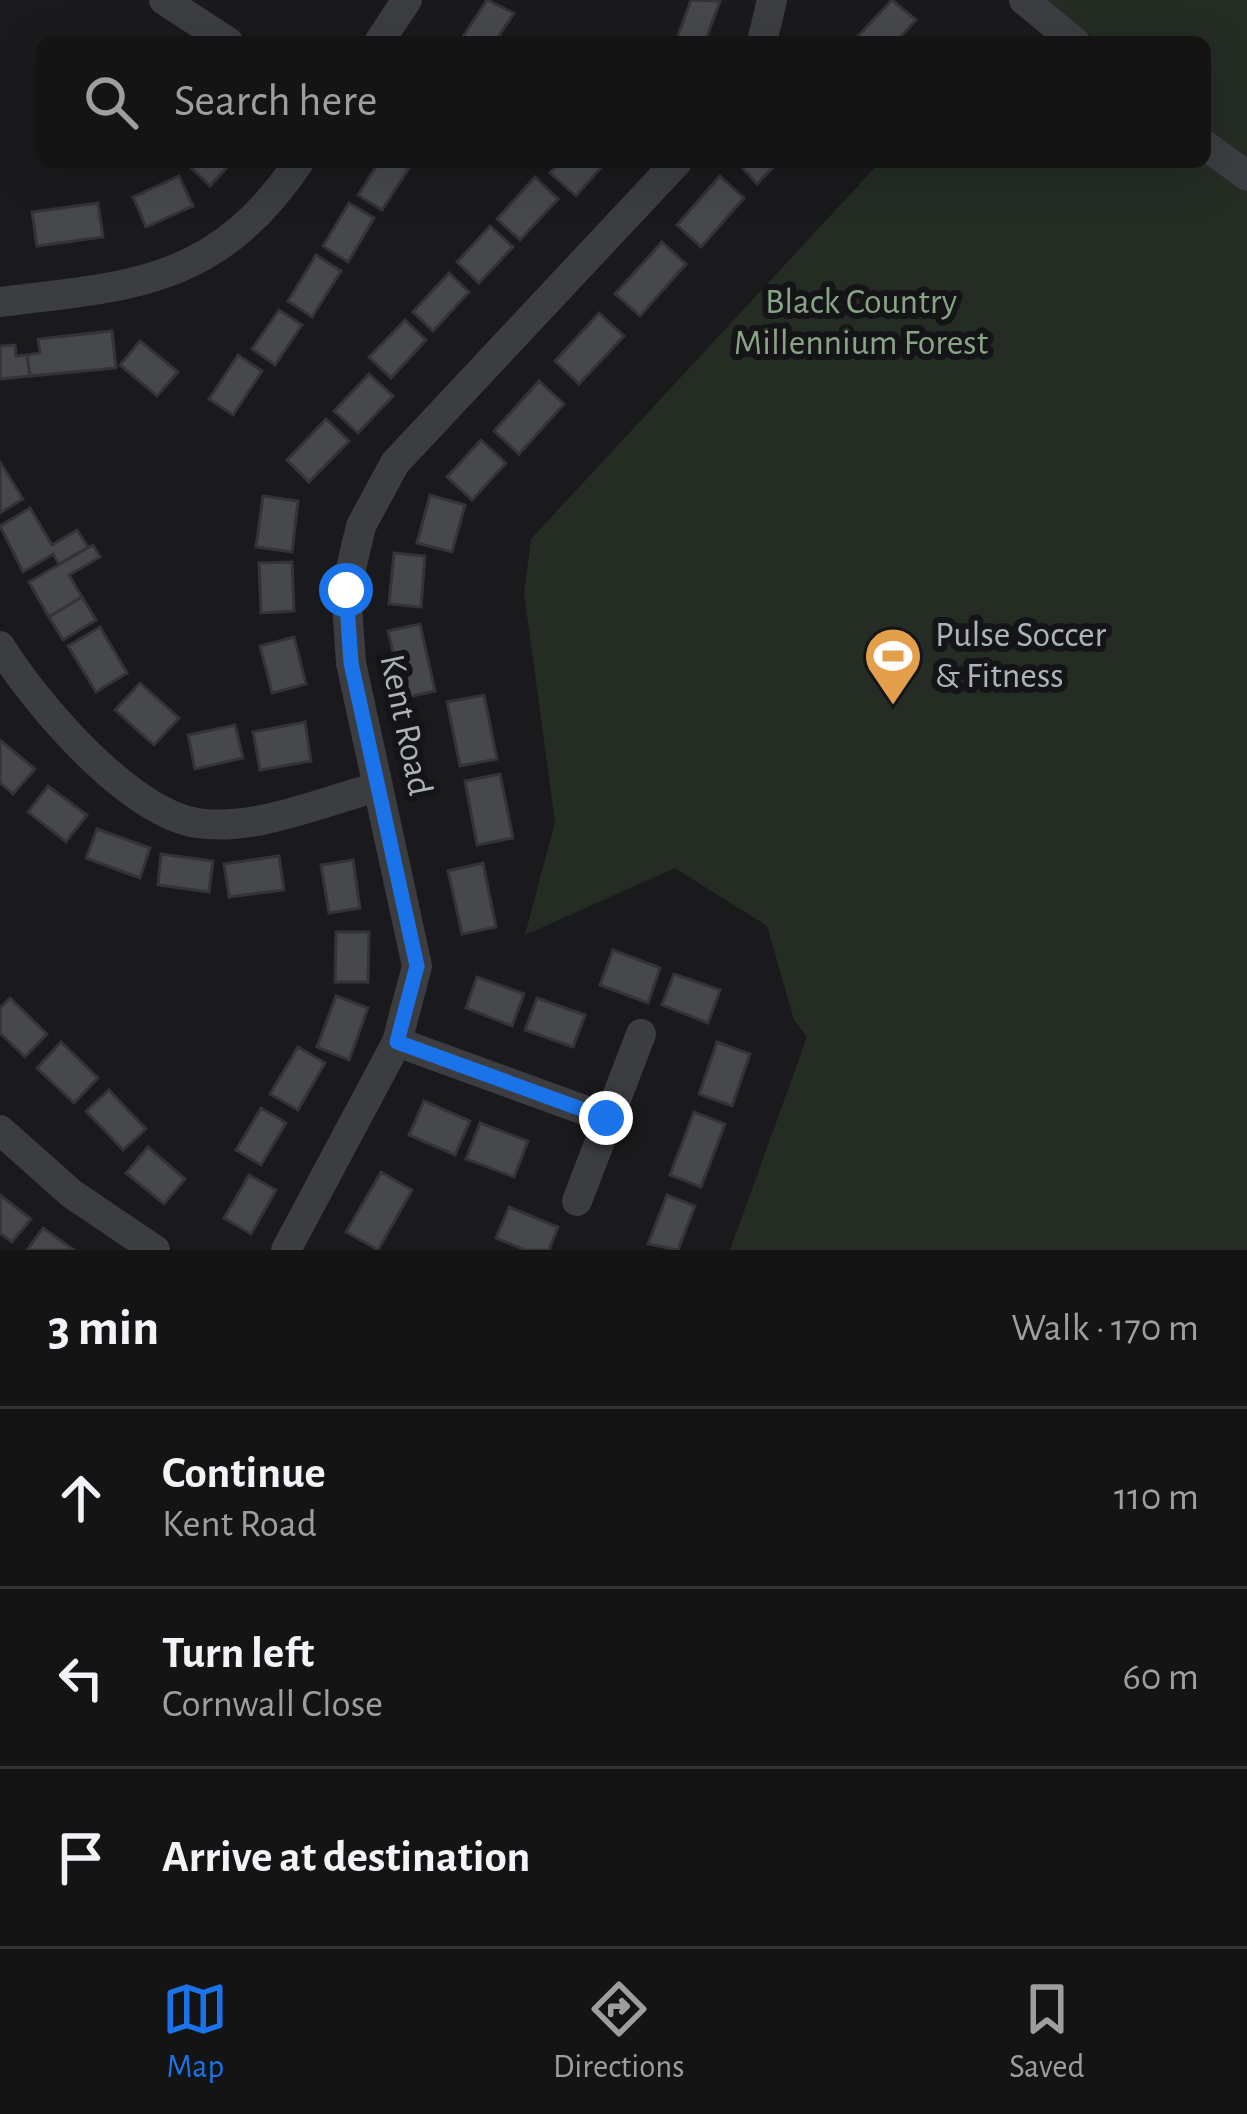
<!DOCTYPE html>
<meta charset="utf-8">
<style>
:root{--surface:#141415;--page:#1d1d1e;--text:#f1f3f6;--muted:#9d9ea0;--line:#333334;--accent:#1a73e8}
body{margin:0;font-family:"Alegreya Sans",sans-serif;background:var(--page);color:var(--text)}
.stop{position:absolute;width:36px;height:36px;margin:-27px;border:9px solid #1a73e8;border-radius:50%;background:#fff}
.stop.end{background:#1a73e8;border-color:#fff;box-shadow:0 3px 12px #0008}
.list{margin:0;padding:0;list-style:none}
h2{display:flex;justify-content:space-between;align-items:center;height:156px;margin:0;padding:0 48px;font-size:51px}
h2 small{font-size:39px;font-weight:400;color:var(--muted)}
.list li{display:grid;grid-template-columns:78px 1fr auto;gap:36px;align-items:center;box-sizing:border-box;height:180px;padding:0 48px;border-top:3px solid var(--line)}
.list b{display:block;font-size:45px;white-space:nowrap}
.list p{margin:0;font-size:39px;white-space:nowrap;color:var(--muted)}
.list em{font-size:39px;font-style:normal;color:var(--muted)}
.icon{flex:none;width:66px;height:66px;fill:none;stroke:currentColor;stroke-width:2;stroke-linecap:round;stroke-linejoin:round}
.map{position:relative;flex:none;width:1247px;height:1250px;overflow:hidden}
.search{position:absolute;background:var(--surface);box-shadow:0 12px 48px #0002;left:36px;right:36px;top:36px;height:132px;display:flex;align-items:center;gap:30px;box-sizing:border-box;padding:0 42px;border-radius:18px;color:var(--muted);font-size:45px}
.sheet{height:696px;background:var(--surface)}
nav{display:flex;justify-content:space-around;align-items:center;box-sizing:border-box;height:168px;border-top:3px solid var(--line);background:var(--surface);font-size:33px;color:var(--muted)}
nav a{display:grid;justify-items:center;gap:6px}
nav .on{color:var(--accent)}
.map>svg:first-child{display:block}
</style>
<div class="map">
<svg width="1247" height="1250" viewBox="0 0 1247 1250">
<rect width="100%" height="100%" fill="#1a1a1c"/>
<g fill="#242c24">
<polygon points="1045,0 1247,0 1247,159 1205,126 1205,42 1099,42"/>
<polygon points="880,162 1205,162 1247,184 1247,1250 730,1250 807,1037 794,1020 767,926 675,868 525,935 555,822 524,593 531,539"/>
</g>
<g fill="#47484c" stroke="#343438" stroke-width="3">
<polygon points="487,0 514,13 495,42 468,42 462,38"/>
<polygon points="691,0 720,1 705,42 676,41"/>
<polygon points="892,0 916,20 896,42 865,42 858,36"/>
<polygon points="185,162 232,162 210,186"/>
<polygon points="379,162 409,168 382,210 358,195"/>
<polygon points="560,162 606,162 576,196 550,173"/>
<polygon points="737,162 778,162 757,184"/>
<polygon points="179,176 193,206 146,227 133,197"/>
<polygon points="720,176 744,198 701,247 677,225"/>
<polygon points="535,177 558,199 520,240 497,219"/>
<polygon points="98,203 103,237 37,246 32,212"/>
<polygon points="349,203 374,218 348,262 323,246"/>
<polygon points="490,226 513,247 479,283 457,262"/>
<polygon points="662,242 686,264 640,316 615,294"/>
<polygon points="316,255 341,271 312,317 288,301"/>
<polygon points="449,273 469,292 433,331 413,312"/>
<polygon points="279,310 302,325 275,365 252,349"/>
<polygon points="599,313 624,336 579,384 555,361"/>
<polygon points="405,320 426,340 391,378 369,357"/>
<polygon points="112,331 116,368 30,376 27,355 40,353 38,339"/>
<polygon points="140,341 178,372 157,396 120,365"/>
<polygon points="15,345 16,356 27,355 30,376 0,379 0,346"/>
<polygon points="238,355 262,371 233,415 209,399"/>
<polygon points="369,374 393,396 358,433 334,411"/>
<polygon points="539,381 564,404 519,454 494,431"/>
<polygon points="326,419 349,441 309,482 287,460"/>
<polygon points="481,440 506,463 472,500 447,477"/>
<polygon points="0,462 23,499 0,513"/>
<polygon points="430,495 465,505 452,552 417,543"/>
<polygon points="263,496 298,501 292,552 256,547"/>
<polygon points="30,508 52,545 77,530 88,547 59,564 53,554 23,572 0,526"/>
<polygon points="93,545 100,557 69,575 82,597 49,617 29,582"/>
<polygon points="394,553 425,556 421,607 389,604"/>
<polygon points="292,562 294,611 261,613 259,563"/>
<polygon points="82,597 96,620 63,640 49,617"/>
<polygon points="420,624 435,691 404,698 388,631"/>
<polygon points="100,627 127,673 96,692 68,646"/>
<polygon points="294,637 306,684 272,693 260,646"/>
<polygon points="140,683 179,718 154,745 115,710"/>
<polygon points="484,695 497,759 460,766 447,702"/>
<polygon points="305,722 311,761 260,770 253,732"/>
<polygon points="235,725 243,758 195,769 188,735"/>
<polygon points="0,740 35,769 13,794 0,783"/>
<polygon points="500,774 513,838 477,845 465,781"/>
<polygon points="48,786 87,815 66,842 28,812"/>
<polygon points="97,829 150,848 140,878 86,858"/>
<polygon points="161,854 213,861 209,892 158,885"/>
<polygon points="279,856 284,890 229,897 224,864"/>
<polygon points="353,860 360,908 329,913 321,865"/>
<polygon points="483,863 496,927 462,934 448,871"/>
<polygon points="336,932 369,932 368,982 335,982"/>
<polygon points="613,950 660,968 648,1003 600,985"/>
<polygon points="674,974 720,990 708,1023 662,1005"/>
<polygon points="477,977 524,994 512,1026 466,1008"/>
<polygon points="336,996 368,1008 349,1060 317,1047"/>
<polygon points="10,998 47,1034 25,1057 0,1033 0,1008"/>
<polygon points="537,998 585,1015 573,1047 525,1030"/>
<polygon points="61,1042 98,1078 74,1103 37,1068"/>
<polygon points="717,1042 750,1054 732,1106 699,1094"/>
<polygon points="298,1047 325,1063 298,1110 270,1094"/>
<polygon points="109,1090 146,1129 123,1150 86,1111"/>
<polygon points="424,1101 470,1121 455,1155 409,1135"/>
<polygon points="261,1108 286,1123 261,1165 236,1150"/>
<polygon points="694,1112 725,1124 701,1187 670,1175"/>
<polygon points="480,1123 528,1141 514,1177 466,1159"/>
<polygon points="148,1147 185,1179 164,1204 126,1173"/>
<polygon points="381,1172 412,1190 378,1250 346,1232"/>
<polygon points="249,1175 276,1190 251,1234 224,1218"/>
<polygon points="0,1195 31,1219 12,1242 0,1233"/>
<polygon points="667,1195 695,1206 678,1250 648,1244"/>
<polygon points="509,1207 558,1227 549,1250 525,1250 496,1238"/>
<polygon points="43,1228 74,1250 27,1250"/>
</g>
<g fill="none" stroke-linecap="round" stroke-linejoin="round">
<g stroke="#3b3d40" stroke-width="30">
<polyline points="164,0 228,42"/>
<polyline points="1024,0 1075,42"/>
<polyline points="379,42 407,0"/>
<polyline points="762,42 772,0"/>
<polyline points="1205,145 1247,176"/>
<path d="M0 302C135 286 217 283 299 162"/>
<path d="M0 646C35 703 128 812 197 823 254 832 324 801 378 787"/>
<polyline points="397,1042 606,1118"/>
<polyline points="0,1130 72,1194 155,1250"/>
<polyline points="577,1201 641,1034"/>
<polyline points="286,1250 397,1042 417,966 351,663 346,590 361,526 395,463 677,162"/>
</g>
</g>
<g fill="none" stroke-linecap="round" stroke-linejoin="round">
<polyline stroke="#1a73e8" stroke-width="15" points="346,590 351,663 417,966 397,1042 606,1118"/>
</g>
<defs>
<g id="stadium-pin" transform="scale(3)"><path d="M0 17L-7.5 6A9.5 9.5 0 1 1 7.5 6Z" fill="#e39f4a" stroke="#151517"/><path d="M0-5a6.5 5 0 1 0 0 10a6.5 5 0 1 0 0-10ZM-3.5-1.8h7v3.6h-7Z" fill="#fff"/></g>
</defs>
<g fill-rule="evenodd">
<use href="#stadium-pin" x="893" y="656"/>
</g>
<g text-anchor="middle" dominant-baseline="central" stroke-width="12" stroke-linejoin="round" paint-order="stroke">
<g font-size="36" fill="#88a386" stroke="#151517">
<text x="861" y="302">Black Country<tspan x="861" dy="41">Millennium Forest</tspan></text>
</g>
<g font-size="36" fill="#adb3ba" stroke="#151517" text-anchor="start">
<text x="935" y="635">Pulse Soccer<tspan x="935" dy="41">&amp; Fitness</tspan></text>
</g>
<g font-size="36" fill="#adb3ba" stroke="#151517">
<text transform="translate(406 725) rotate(78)">Kent Road</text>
</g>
</g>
</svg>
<div class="stop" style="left:346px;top:590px"></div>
<div class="stop end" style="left:606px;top:1118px"></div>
<div class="search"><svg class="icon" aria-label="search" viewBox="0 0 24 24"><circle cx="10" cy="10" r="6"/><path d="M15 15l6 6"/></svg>Search here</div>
</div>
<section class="sheet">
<h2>3 min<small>Walk · 170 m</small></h2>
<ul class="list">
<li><svg class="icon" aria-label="ahead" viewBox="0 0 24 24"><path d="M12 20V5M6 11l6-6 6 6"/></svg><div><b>Continue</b><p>Kent Road</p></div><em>110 m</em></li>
<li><svg class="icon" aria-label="left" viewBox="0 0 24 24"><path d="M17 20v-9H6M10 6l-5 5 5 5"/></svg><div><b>Turn left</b><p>Cornwall Close</p></div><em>60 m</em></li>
<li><svg class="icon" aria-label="arrive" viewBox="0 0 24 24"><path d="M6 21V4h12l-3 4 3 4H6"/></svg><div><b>Arrive at destination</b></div></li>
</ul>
</section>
<nav>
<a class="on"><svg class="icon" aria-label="map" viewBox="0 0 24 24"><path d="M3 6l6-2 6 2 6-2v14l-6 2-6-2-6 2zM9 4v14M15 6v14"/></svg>Map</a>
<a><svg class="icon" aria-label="directions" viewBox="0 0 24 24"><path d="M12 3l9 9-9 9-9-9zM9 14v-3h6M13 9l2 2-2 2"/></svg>Directions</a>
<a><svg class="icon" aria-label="saved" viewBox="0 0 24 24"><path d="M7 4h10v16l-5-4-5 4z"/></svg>Saved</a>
</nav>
